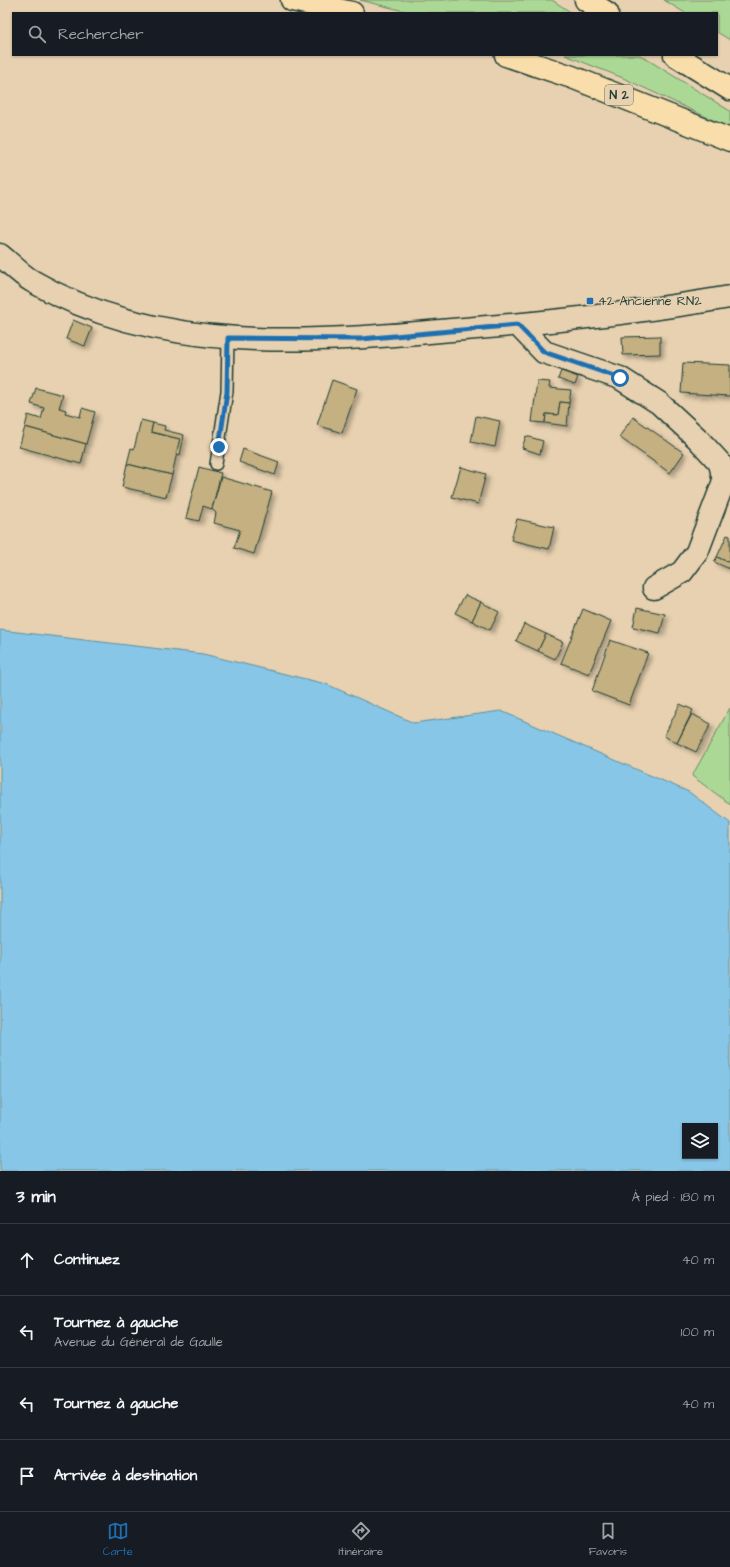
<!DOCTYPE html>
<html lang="fr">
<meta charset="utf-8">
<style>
:root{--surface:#171b24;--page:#20242c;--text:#f1f3f6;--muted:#9ea1a6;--line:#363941;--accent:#1f6fb2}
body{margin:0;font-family:"Architects Daughter",sans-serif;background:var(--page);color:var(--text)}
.controls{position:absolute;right:12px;bottom:12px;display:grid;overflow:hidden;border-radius:0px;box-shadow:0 1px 3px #0004}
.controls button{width:36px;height:36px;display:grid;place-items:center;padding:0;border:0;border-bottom:1px solid var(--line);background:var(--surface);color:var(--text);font:20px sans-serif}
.stop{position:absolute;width:12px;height:12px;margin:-9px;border:3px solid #1f6fb2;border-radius:50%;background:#fff}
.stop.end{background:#1f6fb2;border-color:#fff;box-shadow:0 1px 4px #0008}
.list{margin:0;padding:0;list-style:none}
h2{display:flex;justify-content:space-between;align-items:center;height:52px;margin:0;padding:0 16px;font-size:17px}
h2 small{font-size:13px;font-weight:400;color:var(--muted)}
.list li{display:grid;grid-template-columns:26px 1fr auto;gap:12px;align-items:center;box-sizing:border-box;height:72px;padding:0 16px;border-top:1px solid var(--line)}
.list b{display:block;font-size:15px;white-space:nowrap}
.list p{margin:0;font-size:13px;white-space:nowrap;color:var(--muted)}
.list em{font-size:13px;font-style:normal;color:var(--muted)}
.icon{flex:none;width:22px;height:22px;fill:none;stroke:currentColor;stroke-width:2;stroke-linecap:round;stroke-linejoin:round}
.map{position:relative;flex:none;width:730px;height:1171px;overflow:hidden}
.search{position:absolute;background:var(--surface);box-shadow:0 1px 3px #0004;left:12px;right:12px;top:12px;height:44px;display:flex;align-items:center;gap:10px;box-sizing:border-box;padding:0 14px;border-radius:0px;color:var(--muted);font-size:15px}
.sheet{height:340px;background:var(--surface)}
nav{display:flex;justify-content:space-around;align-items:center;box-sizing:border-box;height:56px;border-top:1px solid var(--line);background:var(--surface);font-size:11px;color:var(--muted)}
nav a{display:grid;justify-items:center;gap:2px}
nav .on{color:var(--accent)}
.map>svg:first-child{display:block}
</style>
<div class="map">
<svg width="730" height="1171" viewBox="0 0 730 1171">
<defs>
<filter id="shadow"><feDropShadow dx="3.5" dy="3.5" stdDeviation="2" flood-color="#0004"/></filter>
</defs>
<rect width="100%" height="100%" fill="#e7d1b0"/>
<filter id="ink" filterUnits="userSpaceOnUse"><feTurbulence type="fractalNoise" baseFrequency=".025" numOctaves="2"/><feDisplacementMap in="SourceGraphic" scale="8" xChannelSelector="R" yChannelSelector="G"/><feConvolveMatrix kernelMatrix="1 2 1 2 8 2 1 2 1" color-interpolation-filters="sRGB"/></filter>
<g filter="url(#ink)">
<g fill="#acd896" stroke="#668a65">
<polygon points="360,0 552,0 572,13 412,13"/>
<polygon points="664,0 730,0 730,40 717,32 717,13 685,13"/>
<polygon points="565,55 640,55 730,111 730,128 623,78"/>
<polygon points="730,708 730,804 692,776"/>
</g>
<path fill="#87c6e7" stroke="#5d8f9f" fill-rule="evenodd" d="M0 630 203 654 326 684 414 723 501 711 689 792 730 823V1171H0ZM685 1126H715V1156H685Z"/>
<g fill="#c4b081" stroke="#1f3d34" filter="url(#shadow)">
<polygon points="73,320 92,328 85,346 66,339"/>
<polygon points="660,336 660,354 623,355 622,337"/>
<polygon points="683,363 730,365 730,396 681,393"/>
<polygon points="561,371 578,377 575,385 558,379"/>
<polygon points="332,380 357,389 342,433 317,425"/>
<polygon points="537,381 550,382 549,388 571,390 569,403 560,402 558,415 546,414 545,423 532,422"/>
<polygon points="36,388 63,395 59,408 66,410 65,413 80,417 82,408 95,412 86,444 25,427 28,415 41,419 44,408 31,404"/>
<polygon points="560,402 569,403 567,426 545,423 546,414 558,415"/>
<polygon points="476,416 500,421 495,447 471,442"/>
<polygon points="633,417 684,453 670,473 619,437"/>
<polygon points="141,420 153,423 151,432 180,439 172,475 127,464 131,448 134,449"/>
<polygon points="153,423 165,426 164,430 184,435 180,455 176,454 180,439 151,432"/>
<polygon points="25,427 86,444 81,464 19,447"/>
<polygon points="526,436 543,441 540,454 522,448"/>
<polygon points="243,449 279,462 275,475 239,462"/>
<polygon points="127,464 172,475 166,497 122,487"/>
<polygon points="199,467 221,473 212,509 203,506 199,521 186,518"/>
<polygon points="461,467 486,474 478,504 452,497"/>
<polygon points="221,477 272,492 254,554 234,548 240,530 214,523 216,513 212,509"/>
<polygon points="517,519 554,527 549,549 511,540"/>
<polygon points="727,535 730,536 730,563 717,557"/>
<polygon points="717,557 730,563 730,569 714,562"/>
<polygon points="465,595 481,602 472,621 455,613"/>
<polygon points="481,602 499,612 490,630 472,621"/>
<polygon points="637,608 665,614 660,633 633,627"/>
<polygon points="583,609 611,621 589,674 561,663"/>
<polygon points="524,624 546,634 538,651 516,641"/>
<polygon points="546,634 563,642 555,659 538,651"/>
<polygon points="610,640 648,653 629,705 592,691"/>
<polygon points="680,704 693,710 677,743 664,736"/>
<polygon points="692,714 711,724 696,752 677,743"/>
</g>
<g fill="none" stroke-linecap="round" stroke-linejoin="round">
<g stroke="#1f3d34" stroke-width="14">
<polyline id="lane" points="216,464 227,391 228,338"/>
</g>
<g stroke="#1f3d34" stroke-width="25">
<polyline id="street" points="518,325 544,352 620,378 659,403 698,439 720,463 724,481 697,552 682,572 654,588"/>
</g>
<g stroke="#1f3d34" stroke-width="25">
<path id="secondary" d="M0 255C10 263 20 274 32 281 162 357 320 342 464 329 553 322 642 312 730 297"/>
</g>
<g stroke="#1f3d34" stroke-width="25">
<g id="primary">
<polyline points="292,0 352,13"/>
<polyline points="586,0 607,13"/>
<polyline points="506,55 572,77 730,140"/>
<polyline points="675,55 730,89"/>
</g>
</g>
<use href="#lane" stroke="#e7d1b0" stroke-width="11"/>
<use href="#street" stroke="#e7d1b0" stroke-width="22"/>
<use href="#secondary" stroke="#e7d1b0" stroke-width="22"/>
<use href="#primary" stroke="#f9deab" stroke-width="22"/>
</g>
</g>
<g fill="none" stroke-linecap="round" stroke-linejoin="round" filter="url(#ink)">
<polyline stroke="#1f6fb2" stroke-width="5" points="219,447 227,392 228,338 361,339 518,325 544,352 620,378"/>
</g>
<rect fill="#1f6fb2" stroke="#e7d1b0" stroke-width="1.5" x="586" y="297" width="8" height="8" rx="2"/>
<g text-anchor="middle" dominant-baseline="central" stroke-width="3" stroke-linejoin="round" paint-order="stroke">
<rect fill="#e7d1b0" stroke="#5b6959" stroke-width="1" x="605" y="85" width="28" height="20" rx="3"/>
<g font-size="12" font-weight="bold" fill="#1f3d34">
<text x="619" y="95">N 2</text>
</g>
<g font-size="13" fill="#1f3d34" stroke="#e7d1b0" text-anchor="start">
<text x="598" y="301">42 Ancienne RN2</text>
</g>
</g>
</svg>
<div class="controls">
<button><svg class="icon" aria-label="layers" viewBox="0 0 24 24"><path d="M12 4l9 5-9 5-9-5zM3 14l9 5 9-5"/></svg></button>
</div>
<div class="stop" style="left:620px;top:378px"></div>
<div class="stop end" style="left:219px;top:447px"></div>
<div class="search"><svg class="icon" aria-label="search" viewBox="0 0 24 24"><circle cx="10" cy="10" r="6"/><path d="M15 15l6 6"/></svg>Rechercher</div>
</div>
<section class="sheet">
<h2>3 min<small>À pied · 180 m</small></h2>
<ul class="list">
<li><svg class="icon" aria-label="ahead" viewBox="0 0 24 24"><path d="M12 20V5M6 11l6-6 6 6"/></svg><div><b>Continuez</b></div><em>40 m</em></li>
<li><svg class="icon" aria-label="left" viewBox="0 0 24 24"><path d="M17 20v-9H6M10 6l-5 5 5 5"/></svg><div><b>Tournez à gauche</b><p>Avenue du Général de Gaulle</p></div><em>100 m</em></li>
<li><svg class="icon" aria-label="left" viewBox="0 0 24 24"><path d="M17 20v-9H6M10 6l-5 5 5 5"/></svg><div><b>Tournez à gauche</b></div><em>40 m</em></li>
<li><svg class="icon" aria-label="arrive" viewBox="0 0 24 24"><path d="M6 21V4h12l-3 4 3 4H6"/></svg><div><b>Arrivée à destination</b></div></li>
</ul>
</section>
<nav>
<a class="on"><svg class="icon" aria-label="map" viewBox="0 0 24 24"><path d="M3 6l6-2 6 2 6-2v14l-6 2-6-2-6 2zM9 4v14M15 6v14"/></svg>Carte</a>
<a><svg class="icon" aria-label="directions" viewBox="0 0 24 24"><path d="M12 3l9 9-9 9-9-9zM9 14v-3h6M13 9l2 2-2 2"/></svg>Itinéraire</a>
<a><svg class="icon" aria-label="saved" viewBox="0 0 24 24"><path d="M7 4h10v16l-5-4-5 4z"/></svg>Favoris</a>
</nav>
